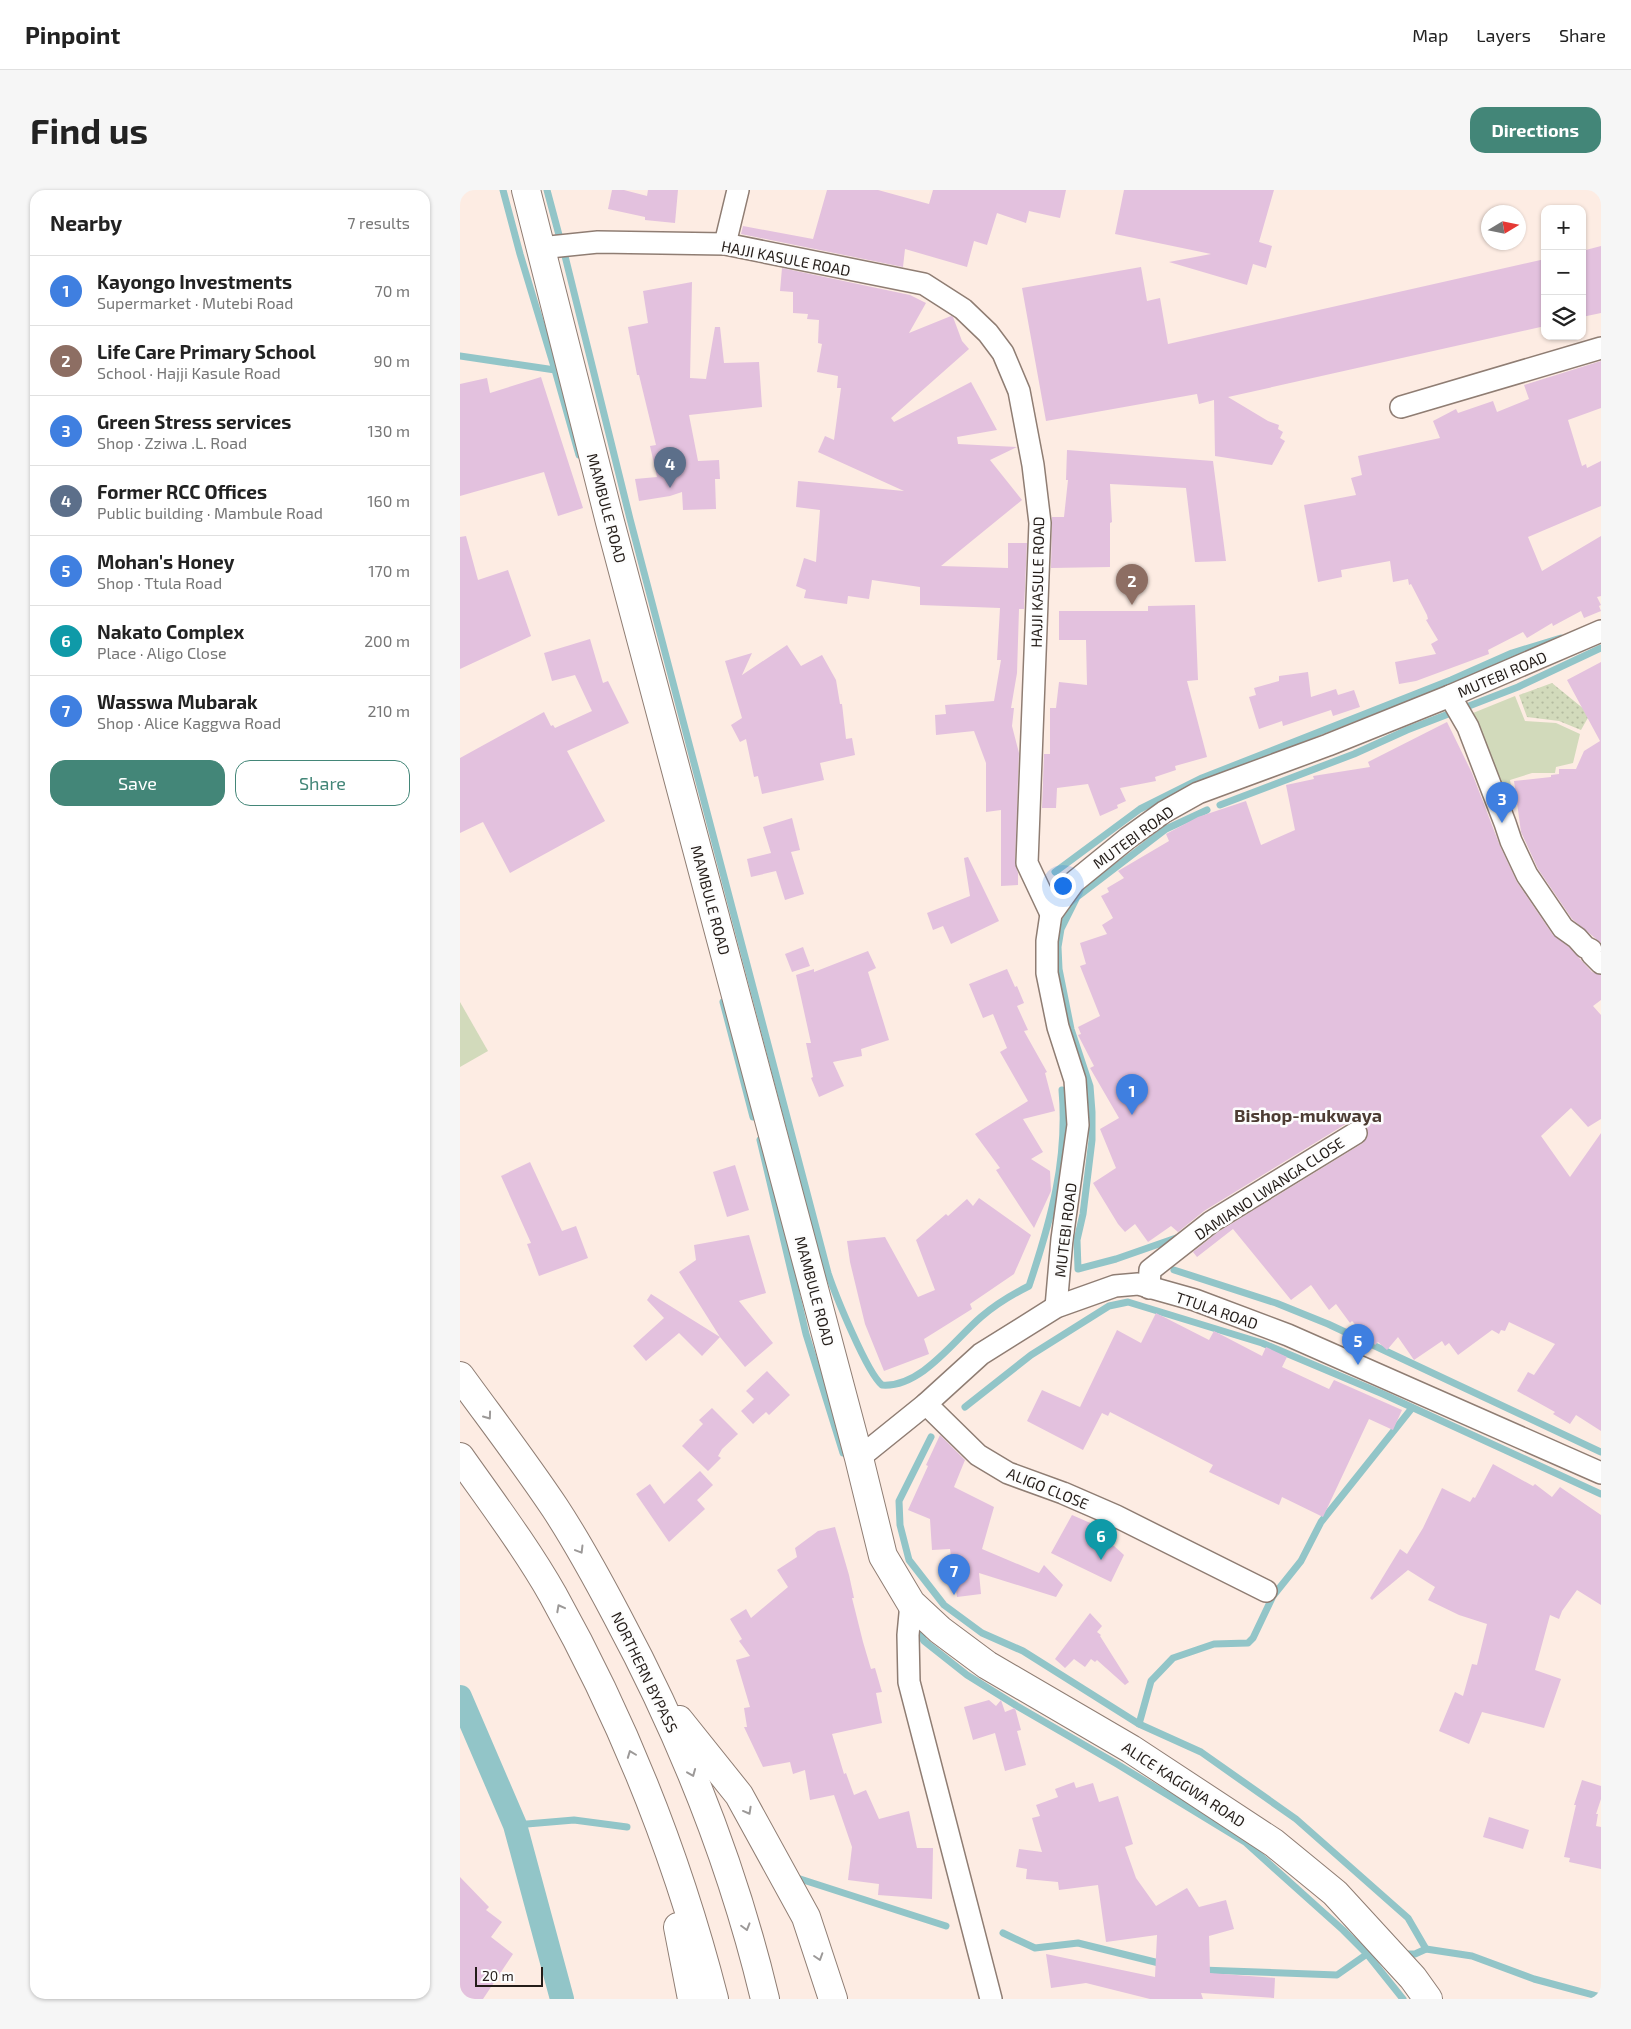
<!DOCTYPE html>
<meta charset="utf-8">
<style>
:root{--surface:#fff;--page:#f6f6f6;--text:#222;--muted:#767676;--line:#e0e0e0;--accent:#438678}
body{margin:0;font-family:"Exo 2",sans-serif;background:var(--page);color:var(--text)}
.controls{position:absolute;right:15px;top:15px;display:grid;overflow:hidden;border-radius:10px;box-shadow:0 1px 4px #0004}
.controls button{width:45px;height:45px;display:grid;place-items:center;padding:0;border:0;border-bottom:1px solid var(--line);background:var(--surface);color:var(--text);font:25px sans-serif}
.compass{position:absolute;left:1021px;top:15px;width:45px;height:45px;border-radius:50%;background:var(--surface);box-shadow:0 1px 4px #0004;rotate:80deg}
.scale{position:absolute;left:15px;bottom:12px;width:68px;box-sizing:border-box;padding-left:5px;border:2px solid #241d19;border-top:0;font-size:14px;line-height:18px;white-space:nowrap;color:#241d19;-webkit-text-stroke:4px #fdfdfd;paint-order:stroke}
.you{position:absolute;left:602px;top:695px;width:18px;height:18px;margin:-12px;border:4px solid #fff;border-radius:50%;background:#1a73e8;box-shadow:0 0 0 8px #1a73e833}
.badge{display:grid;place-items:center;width:32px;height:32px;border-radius:50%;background:var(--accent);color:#fff;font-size:16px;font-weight:700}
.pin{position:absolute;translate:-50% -41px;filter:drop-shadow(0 1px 2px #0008)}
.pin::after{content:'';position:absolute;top:26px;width:18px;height:15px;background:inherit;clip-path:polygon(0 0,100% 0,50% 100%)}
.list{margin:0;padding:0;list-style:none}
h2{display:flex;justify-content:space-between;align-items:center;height:65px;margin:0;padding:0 20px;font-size:21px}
h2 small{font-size:16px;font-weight:400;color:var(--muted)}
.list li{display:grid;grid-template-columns:32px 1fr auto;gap:15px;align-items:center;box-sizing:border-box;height:70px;padding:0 20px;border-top:1px solid var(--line)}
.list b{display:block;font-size:19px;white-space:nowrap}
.list p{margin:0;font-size:16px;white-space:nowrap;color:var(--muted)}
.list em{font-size:16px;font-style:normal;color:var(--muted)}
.actions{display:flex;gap:10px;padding:15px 20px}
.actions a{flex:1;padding:11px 0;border:1px solid var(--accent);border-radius:15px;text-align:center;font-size:18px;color:var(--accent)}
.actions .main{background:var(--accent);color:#fff}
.icon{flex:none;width:28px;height:28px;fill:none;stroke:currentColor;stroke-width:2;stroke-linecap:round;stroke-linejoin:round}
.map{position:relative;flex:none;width:1141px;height:1809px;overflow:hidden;border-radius:15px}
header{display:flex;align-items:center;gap:30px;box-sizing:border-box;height:70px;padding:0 25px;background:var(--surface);border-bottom:1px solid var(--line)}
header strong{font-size:24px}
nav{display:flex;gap:28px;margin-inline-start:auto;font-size:18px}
.intro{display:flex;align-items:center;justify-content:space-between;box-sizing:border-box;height:120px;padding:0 30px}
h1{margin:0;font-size:35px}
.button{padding:12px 22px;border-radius:15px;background:var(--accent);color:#fff;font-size:18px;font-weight:700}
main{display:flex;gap:30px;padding:0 30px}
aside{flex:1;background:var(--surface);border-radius:15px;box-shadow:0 1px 4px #0004}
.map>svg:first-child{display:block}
</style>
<header>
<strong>Pinpoint</strong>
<nav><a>Map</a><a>Layers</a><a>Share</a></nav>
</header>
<div class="intro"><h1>Find us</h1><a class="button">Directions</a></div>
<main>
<aside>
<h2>Nearby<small>7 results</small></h2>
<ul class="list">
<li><span class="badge" style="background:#3f7fe0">1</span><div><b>Kayongo Investments</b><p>Supermarket · Mutebi Road</p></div><em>70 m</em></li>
<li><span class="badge" style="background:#8d6e63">2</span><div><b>Life Care Primary School</b><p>School · Hajji Kasule Road</p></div><em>90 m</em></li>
<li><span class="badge" style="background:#3f7fe0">3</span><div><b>Green Stress services</b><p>Shop · Zziwa .L. Road</p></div><em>130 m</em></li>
<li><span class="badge" style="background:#5c6f8a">4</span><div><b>Former RCC Offices</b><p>Public building · Mambule Road</p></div><em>160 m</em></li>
<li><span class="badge" style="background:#3f7fe0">5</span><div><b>Mohan's Honey</b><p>Shop · Ttula Road</p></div><em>170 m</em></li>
<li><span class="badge" style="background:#0f9aa8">6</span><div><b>Nakato Complex</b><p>Place · Aligo Close</p></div><em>200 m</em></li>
<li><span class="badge" style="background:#3f7fe0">7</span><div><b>Wasswa Mubarak</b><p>Shop · Alice Kaggwa Road</p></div><em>210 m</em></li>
</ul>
<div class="actions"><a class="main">Save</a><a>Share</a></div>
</aside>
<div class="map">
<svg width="1141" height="1809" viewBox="0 0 1141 1809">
<defs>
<pattern id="garden-dots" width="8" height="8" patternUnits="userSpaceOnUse" patternTransform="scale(1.25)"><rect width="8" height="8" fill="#d2dabb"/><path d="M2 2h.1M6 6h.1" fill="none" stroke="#b4bba0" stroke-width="1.8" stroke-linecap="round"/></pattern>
</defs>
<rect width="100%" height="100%" fill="#fdece3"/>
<g fill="#d2dabb">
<polygon points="1055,506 1065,531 1096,533 1120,544 1113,573 1096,577 1095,583 1072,583 1050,590 1052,602 1040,604 1013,523"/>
<polygon points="0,812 28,861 0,877"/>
</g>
<polygon fill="url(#garden-dots)" points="1092,493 1130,524 1121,540 1099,531 1067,527 1059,505"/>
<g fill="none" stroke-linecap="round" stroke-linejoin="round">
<g stroke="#92c5c8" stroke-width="7">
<polyline points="43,0 60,64 95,180"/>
<polyline points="87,0 99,45"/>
<path d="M105 66 170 329 368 1083C375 1104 407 1183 422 1195 461 1198 494 1150 521 1127 536 1114 551 1105 569 1096 591 1030 608 970 602 900"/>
<polyline points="0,166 95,180 119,265"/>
<polyline points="760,615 894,564 947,540 1058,497 1141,458"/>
<polyline points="595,682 680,619 742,588 991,490 1052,463 1101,448"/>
<polyline points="263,812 293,927"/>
<polyline points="300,950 346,1144 383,1263"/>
<polyline points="719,1047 656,1069 618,1079 617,1050 623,1024 632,950 632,922 630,896 611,839 599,779 598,757 601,739 617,707 706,639 747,620"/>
<polyline points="714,1080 816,1113 868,1134 1141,1262"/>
<polyline points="505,1217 571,1165 649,1116 668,1112 802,1153 923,1204 1141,1304"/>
<polyline points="471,1247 439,1311 440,1335 449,1370 484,1415 522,1443 563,1461 679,1534 741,1562 836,1629 948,1728 966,1759"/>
<polyline points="455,1435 464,1451 507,1485 557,1516 657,1574 785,1652 883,1740 907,1764 943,1809"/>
<polyline points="679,1534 691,1491 713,1468 754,1454 788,1453 793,1448 813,1406 841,1371 861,1332 952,1218"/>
<polyline points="55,1635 114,1630 167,1637"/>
<polyline points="334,1687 486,1736"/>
<polyline points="543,1743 575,1758 618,1753 703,1774"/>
<polyline points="942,1764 955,1764 966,1759 1012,1766 1074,1789 1141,1807"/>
<polyline points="741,1780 877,1785 907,1764 911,1764"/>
</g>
<polyline stroke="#92c5c8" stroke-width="24" points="0,1507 55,1635 102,1809"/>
</g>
<g fill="#e3c1de">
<polygon points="152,0 164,0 187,6 188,0 218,0 215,33 185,30 185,27 148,19"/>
<polygon points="367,0 418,0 469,14 473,0 606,0 600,28 569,21 566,33 537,23 527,55 514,51 507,77 445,59 443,77 281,44 283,36 353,49"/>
<polygon points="664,0 814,0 799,52 812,56 806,78 793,74 787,95 709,72 751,64 655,44"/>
<polygon points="1141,56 1141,123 1122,127 1122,61"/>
<polygon points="1085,69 1085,136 768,207 808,231 819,235 818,239 823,242 820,248 825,251 812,275 755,266 754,210 739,214 737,204 586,231 562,98 681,77 687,111 700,108 708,154"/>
<polygon points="322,78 450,105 466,113 449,143 491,126 493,127 502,151 509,159 431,228 434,232 511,192 537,240 497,247 498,254 557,257 530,270 562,310 481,376 548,378 548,353 567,353 564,419 559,419 557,483 551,518 554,518 552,536 559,563 555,673 558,683 558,695 541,696 541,620 526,622 526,573 514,541 476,545 475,525 486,524 485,515 534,511 541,470 537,470 540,418 460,415 460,397 412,390 409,409 388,406 387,414 344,408 346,400 336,396 344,368 356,372 360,320 336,317 338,291 444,301 358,262 365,246 374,250 381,198 377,198 378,186 357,182 362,154 358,153 359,130 347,129 348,124 333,123 333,102 320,101"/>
<polygon points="232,92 230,188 246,189 255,137 260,137 264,173 299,172 302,217 229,225 238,271 259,270 260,289 255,289 256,319 223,320 222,302 210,306 179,311 175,289 197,287 190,256 196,255 179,185 177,185 168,137 188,133 183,101"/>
<polygon points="1141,171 1141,218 1108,230 1122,276 1126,274 1127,278 1141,271 1141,316 1068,347 1082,381 1141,346 1141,406 1137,407 1141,415 1139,416 1141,421 1124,428 1121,421 1093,436 1092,433 1067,448 1063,442 1028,460 1029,464 956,491 939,494 935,472 976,464 971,454 978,450 966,430 968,429 967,425 951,394 949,395 948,389 933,392 930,371 881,380 882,387 858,392 844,315 896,305 891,288 902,285 898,266 980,248 973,231 996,219 998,223 1033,211 1037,222 1069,209 1064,195"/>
<polygon points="81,187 123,318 98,326 84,282 0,306 0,194 27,188 30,203"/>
<polygon points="607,260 753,271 766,371 735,372 726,298 650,294 652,332 650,333 650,377 591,378 592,327 604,327 608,290 606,290"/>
<polygon points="6,346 18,390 48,380 71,446 0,479 0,347"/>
<polygon points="735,415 738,490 727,491 747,567 715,576 716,580 695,587 696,591 660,598 666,611 657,615 658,618 640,626 628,594 597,598 596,618 582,618 584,564 590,564 590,518 596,518 599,492 627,495 626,450 599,450 599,421 688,421 688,416"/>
<polygon points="130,449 143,493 148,491 169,533 107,561 145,631 50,683 23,632 0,643 0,568 84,522 91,536 93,535 95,538 132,521 115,485 92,491 84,463"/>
<polygon points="327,455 341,476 362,465 376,490 380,514 382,514 386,549 392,548 395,565 360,573 364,590 302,604 298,586 294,587 286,549 280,552 271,535 282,528 265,471 292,463 282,485"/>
<polygon points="1141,472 1141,753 1112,729 1078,679 1061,642 1054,591 1091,587 1091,585 1099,584 1099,579 1116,579 1124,561 1140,551 1107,490"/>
<polygon points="848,482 851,507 876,499 878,505 894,500 900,517 873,526 871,520 823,536 822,531 799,539 789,507 796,505 794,498 819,491 819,486"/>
<polygon points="987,532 1012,583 1040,656 1057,692 1093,745 1109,757 1132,782 1141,785 1141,810 1133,816 1141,825 1141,929 1128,937 1111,918 1081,946 1110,987 1141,943 1141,1241 1116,1225 1110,1234 1093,1224 1095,1222 1057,1201 1068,1182 1074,1185 1095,1154 1049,1132 1045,1141 1041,1140 1039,1144 1032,1140 998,1165 989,1153 985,1156 982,1151 954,1170 938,1147 927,1160 918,1152 915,1155 892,1131 890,1133 876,1114 869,1120 851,1095 831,1110 773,1039 737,1067 733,1062 758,1042 903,953 907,948 908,942 906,936 902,932 895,931 889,932 744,1021 718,1042 711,1036 688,1052 675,1034 665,1042 658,1034 633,993 656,978 640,939 659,928 630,878 634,876 618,845 621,844 618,837 640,826 620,776 626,774 620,753 647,744 642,735 653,728 641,706 649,702 647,698 664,688 658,681 709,651 706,644 738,627 786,611 801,655 835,640 826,595 854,589 853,586 910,577 908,572"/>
<polygon points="332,628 340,660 331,662 344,704 325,710 316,681 291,687 287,669 311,663 303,637"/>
<polygon points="508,667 539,731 491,754 483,736 473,740 467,723 510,706 504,668"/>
<polygon points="343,757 350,776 332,782 325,764"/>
<polygon points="408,761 416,778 408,782 429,850 401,859 402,866 373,872 384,896 359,907 351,888 353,887 346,853 351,853 336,785 354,779 354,782"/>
<polygon points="547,779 555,797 557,796 564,813 557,816 568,840 564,841 587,882 585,883 595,921 563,929 583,962 571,969 590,981 591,1001 574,1038 536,980 540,978 515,944 568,911 540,862 547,858 533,824 523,828 509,794"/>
<polygon points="70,972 102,1041 116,1036 128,1068 79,1086 67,1054 71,1053 41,986"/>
<polygon points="275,975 289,1020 267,1027 253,982"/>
<polygon points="519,1008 571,1045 554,1084 510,1114 512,1119 464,1149 469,1164 424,1181 405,1134 390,1072 387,1051 425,1047 458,1107 475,1100 456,1050 486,1024 488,1026 507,1009 513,1016"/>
<polygon points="289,1045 306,1103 279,1111 313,1153 285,1177 260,1147 242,1166 219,1143 186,1171 173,1156 204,1128 187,1110 191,1104 260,1147 219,1082 236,1070 234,1055"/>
<polygon points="696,1123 749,1150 754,1141 802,1166 806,1157 827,1167 822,1177 869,1199 874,1190 942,1220 933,1240 909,1229 863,1327 822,1307 819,1315 749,1282 753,1275 650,1222 648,1226 642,1223 623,1260 567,1231 582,1200 620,1217 657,1140 681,1153"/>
<polygon points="307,1181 330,1205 309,1225 306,1222 293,1234 281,1221 294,1209 286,1201"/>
<polygon points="252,1218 278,1244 262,1259 258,1266 261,1268 248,1281 222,1256 243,1234 239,1230"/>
<polygon points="480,1245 505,1270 494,1297 534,1317 522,1359 579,1383 584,1375 603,1395 596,1407 519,1383 521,1404 497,1407 490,1359 472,1360 470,1329 448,1320 468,1276 466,1275"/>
<polygon points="1033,1274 1073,1296 1075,1294 1092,1307 1100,1297 1141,1325 1141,1415 1117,1400 1102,1421 1099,1429 1090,1425 1075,1480 1101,1489 1084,1538 1022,1522 1009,1554 979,1541 995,1502 1003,1506 1012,1474 1017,1475 1027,1434 999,1425 968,1410 975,1397 948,1380 912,1410 910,1408 940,1359 947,1364 963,1338 982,1298 1010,1312 1013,1307 1015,1308"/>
<polygon points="240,1281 253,1295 237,1310 245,1319 209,1352 176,1304 190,1294 204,1314"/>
<polygon points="612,1325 635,1335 633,1337 664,1365 651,1392 591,1363"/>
<polygon points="375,1337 389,1385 394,1408 392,1408 403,1452 411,1479 415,1478 422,1502 416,1503 422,1533 372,1544 384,1584 386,1583 394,1605 406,1600 419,1629 449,1621 457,1658 473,1658 472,1709 418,1705 419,1694 388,1690 392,1657 374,1605 350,1610 345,1580 333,1584 330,1572 303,1577 284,1537 287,1537 284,1518 290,1517 276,1470 290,1466 279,1451 282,1449 270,1429 286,1419 291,1428 328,1397 317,1380 337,1367 335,1358 358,1341"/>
<polygon points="630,1423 642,1436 637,1442 641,1445 640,1446 669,1492 665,1495 637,1470 635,1472 631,1469 625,1477 614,1469 605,1478 595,1469"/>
<polygon points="529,1510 536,1516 541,1510 545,1522 555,1518 561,1540 557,1541 566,1575 545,1581 535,1543 513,1550 504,1517"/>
<polygon points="1122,1590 1141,1596 1141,1609 1136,1624 1138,1624 1136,1636 1141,1637 1141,1679 1109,1672 1110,1668 1104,1667 1116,1615 1114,1615"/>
<polygon points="614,1592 616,1598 633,1593 639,1612 658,1606 673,1654 665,1657 676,1688 696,1716 727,1698 739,1717 766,1710 774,1739 749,1746 750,1783 815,1788 814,1808 741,1803 743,1809 690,1809 626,1793 591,1798 586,1764 695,1787 697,1745 646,1752 638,1695 599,1700 598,1692 566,1689 567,1679 556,1677 559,1659 582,1662 572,1628 580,1626 576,1615 598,1607 595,1599"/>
<polygon points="1029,1627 1069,1640 1063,1659 1023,1647"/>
<polygon points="0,1687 29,1717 26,1720 42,1732 31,1747 53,1764 23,1809 0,1809"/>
</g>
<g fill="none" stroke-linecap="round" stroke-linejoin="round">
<g stroke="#8f7d73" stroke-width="24">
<g id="street">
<polyline points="265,54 278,0"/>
<polyline points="80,58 138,52 265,54 464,94 503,119 528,143 543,163 559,201 573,275 580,333 567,673 591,724"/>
<polyline points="941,217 1141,158"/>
<polyline points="990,506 1008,537 1045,633 1051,651 1067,685 1103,738 1117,748 1125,757 1131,760 1132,764 1141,773"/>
<polyline points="689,1098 690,1080 751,1032 896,943"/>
<polyline points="596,1117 602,1049 618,935 615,890 598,837 587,783 587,751 591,724 614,692 668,648 704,622 738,603 868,555 990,506 1141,441"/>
<polyline points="466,1214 518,1265 548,1283 603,1303 656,1326 806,1401"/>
<polyline points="399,1268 466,1214 521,1164 596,1117 655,1096 678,1094 735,1110 828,1145 1141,1283"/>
<polyline points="451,1413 448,1445 449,1492 531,1809"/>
</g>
</g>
<g stroke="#8f7d73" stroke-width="30">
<polyline id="secondary" points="66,0 150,332 399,1268 423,1366 451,1413 480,1440 527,1475 671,1559 814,1653 875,1703 953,1788 968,1809"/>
</g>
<g stroke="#8f7d73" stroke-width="30">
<g id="highway">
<path d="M0 1186C32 1230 65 1273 95 1318 118 1353 138 1390 157 1426 222 1547 273 1675 305 1809"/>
<path d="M0 1267C31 1311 67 1359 93 1405 164 1532 218 1668 254 1809"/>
<polyline points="219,1530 279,1605 346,1727 373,1809"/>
<polyline points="218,1737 232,1809"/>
</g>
</g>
<use href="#street" stroke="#fff" stroke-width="21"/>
<use href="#secondary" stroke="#fff" stroke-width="28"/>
<use href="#highway" stroke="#fff" stroke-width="28"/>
</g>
<defs><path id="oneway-chevron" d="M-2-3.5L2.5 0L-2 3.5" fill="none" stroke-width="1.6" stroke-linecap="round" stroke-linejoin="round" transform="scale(1.25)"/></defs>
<g stroke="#9c9998">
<use href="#oneway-chevron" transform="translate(28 1226) rotate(54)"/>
<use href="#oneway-chevron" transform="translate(120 1360) rotate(59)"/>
<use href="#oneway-chevron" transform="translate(100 1418) rotate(-118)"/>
<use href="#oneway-chevron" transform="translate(171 1564) rotate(-111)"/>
<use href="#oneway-chevron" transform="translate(232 1583) rotate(68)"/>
<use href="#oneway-chevron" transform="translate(288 1621) rotate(61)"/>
<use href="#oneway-chevron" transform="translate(286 1737) rotate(74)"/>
<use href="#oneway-chevron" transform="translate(359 1767) rotate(72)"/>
</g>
<g text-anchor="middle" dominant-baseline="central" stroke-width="5" stroke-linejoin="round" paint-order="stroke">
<g font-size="15" fill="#241d19" stroke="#fdfdfd">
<text transform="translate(326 68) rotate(11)">HAJJI KASULE ROAD</text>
<text transform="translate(147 318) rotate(75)">MAMBULE ROAD</text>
<text transform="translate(577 392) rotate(-89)">HAJJI KASULE ROAD</text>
<text transform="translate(1042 484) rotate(-23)">MUTEBI ROAD</text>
<text transform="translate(673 647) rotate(-36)">MUTEBI ROAD</text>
<text transform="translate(251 710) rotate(75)">MAMBULE ROAD</text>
<text transform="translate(809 998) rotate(-33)">DAMIANO LWANGA CLOSE</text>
<text transform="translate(605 1040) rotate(-83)">MUTEBI ROAD</text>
<text transform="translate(355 1101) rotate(75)">MAMBULE ROAD</text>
<text transform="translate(757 1120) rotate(19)">TTULA ROAD</text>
<text transform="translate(588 1298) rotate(22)">ALIGO CLOSE</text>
<text transform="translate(185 1482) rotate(64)">NORTHERN BYPASS</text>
<text transform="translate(724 1594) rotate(33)">ALICE KAGGWA ROAD</text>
</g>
<g font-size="18" font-weight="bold" fill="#4d3c33" stroke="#fdfdfd">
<text x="848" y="925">Bishop-mukwaya</text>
</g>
</g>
</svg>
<div class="controls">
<button>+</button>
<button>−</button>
<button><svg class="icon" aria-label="layers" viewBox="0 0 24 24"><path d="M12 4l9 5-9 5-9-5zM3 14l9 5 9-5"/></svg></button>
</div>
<svg class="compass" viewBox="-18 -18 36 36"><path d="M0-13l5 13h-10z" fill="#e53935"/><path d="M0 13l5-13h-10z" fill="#767676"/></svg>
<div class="scale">20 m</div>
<div class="you"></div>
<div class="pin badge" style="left:672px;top:925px;background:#3f7fe0">1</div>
<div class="pin badge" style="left:672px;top:415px;background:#8d6e63">2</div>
<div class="pin badge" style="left:1042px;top:633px;background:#3f7fe0">3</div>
<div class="pin badge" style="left:210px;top:298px;background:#5c6f8a">4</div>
<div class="pin badge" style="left:898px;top:1175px;background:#3f7fe0">5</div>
<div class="pin badge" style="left:641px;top:1370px;background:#0f9aa8">6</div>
<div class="pin badge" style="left:494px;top:1405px;background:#3f7fe0">7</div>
</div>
</main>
